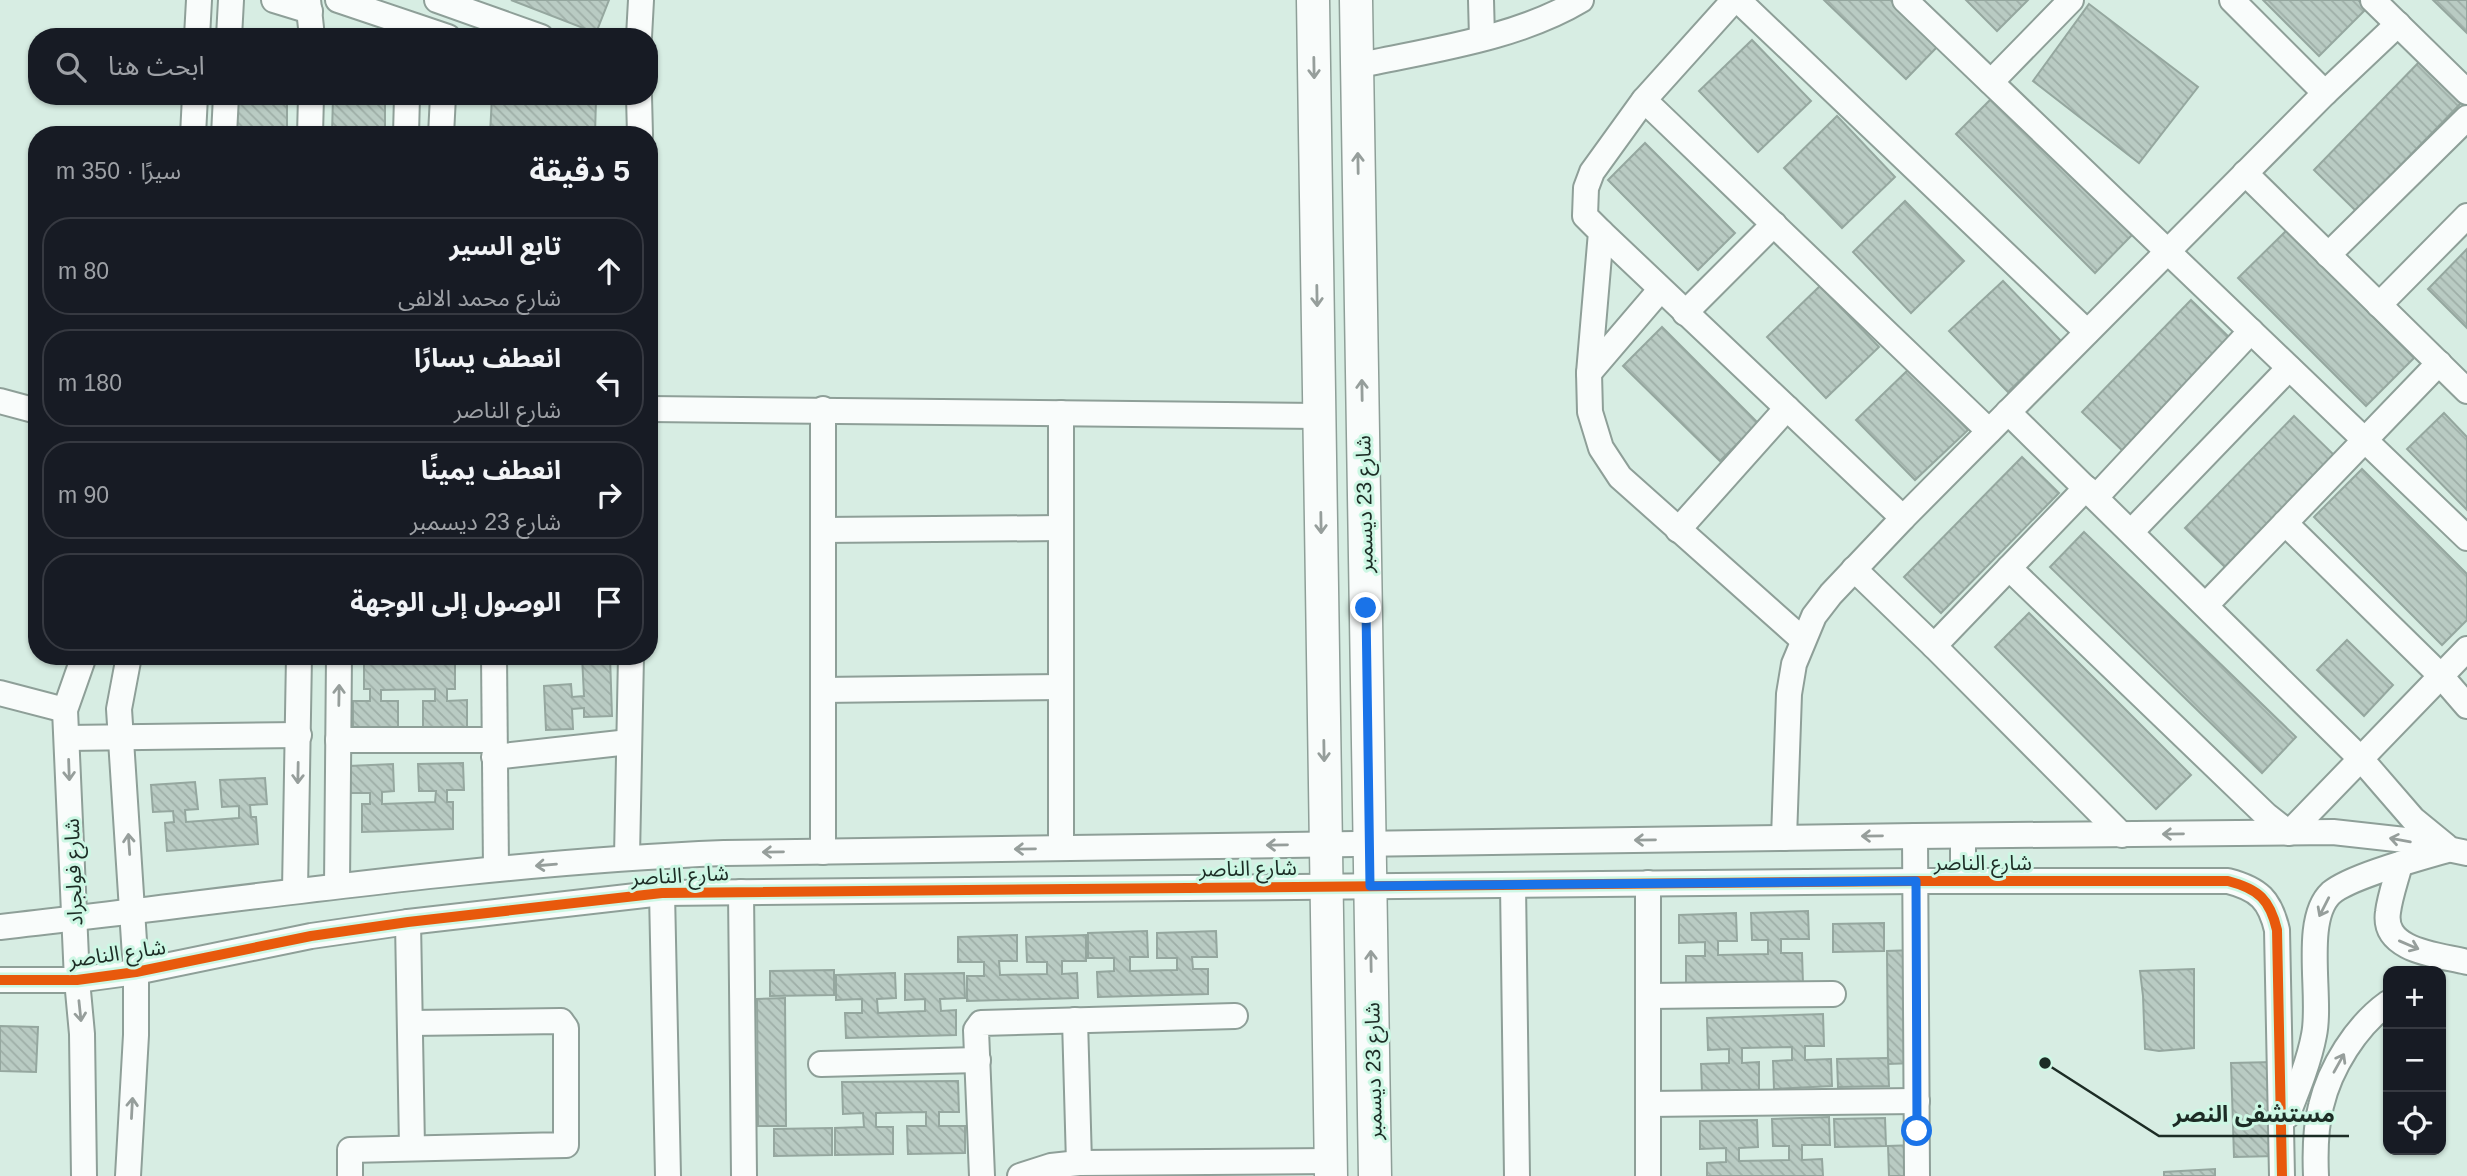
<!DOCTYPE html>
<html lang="ar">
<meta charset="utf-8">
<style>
:root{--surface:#171b24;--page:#20242c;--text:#f1f3f6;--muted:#9ea1a6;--line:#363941}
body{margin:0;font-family:Arial,"Noto Sans Arabic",sans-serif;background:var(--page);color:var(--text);direction:rtl}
.controls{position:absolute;right:21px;bottom:21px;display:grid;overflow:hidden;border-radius:14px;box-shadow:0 2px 5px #0004}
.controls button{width:63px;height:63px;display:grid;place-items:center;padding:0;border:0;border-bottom:2px solid var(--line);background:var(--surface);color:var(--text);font:35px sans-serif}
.stop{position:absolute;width:21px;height:21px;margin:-16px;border:5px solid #1a73e8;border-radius:50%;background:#fff}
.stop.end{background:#1a73e8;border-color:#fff;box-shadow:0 2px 7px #0008}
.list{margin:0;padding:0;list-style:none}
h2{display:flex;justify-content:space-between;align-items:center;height:91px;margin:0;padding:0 28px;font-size:30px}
h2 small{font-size:23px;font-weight:400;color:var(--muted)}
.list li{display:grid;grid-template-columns:46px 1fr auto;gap:21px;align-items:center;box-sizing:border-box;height:98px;margin:0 14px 14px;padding:0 14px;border:2px solid var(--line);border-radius:28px}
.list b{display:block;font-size:26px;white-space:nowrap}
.list p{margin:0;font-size:23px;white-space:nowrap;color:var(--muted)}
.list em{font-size:23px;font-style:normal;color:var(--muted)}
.icon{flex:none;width:38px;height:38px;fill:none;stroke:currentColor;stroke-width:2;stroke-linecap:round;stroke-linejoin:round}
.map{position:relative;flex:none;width:2467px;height:1176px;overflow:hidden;direction:ltr}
.search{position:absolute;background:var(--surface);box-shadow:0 2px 5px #0004;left:28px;top:28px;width:630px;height:77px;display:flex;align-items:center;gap:18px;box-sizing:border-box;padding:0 24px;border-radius:28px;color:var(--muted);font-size:26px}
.panel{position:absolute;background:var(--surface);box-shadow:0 2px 5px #0004;left:28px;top:126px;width:630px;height:539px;border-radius:28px;direction:rtl}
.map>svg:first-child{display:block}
</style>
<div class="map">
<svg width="2467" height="1176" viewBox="0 0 2467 1176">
<defs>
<pattern id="building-back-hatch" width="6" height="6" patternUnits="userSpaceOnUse" patternTransform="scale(1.75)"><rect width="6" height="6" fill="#b9cbc3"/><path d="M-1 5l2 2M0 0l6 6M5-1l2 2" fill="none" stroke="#9eaea7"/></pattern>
</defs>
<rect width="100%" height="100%" fill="#d7ede3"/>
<g fill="url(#building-back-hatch)" stroke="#95a79f" stroke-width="2">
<polygon points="511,0 609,0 596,33"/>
<polygon points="1824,0 1894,0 1940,44 1906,79"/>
<polygon points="1966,0 2028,0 1997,31"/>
<polygon points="2263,0 2358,0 2367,8 2319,56"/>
<polygon points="2433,0 2467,0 2467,33"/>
<polygon points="2089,4 2198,87 2139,163 2033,81"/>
<polygon points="1752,40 1811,101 1758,152 1699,91"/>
<polygon points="2423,58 2465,99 2356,211 2314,170"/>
<polygon points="235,96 287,96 287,135 234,135"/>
<polygon points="333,96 385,96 385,135 332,135"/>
<polygon points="492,96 596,99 595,135 490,135"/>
<polygon points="1993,97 2132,235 2095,273 1956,134"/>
<polygon points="1837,116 1895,177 1842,228 1784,168"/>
<polygon points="1645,143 1735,233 1698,270 1608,180"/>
<polygon points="1905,201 1964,261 1911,313 1853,252"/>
<polygon points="2287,230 2414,358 2366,406 2238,278"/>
<polygon points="2467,249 2467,328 2428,289"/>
<polygon points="2003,281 2061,341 2008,392 1949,331"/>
<polygon points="1820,286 1879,347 1826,398 1767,337"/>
<polygon points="2191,300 2233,341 2125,453 2082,412"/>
<polygon points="1662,327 1758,423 1720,461 1623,366"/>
<polygon points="1909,369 1968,430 1915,480 1856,420"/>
<polygon points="2444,413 2467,437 2467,510 2407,449"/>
<polygon points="2294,416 2336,457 2227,569 2185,528"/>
<polygon points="2022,457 2059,493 1941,613 1904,577"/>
<polygon points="2362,469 2467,574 2467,620 2442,645 2314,517"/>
<polygon points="2084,532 2296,737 2262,773 2050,567"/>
<polygon points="2029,613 2191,775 2156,809 1995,647"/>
<polygon points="2347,640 2393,685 2364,716 2317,670"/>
<polygon points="543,656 570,656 570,659 543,661"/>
<polygon points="582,656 610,656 612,716 584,717 584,708 572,709 573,729 546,730 544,686 571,684 572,697 584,696"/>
<polygon points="455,661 455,689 447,689 447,701 467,700 467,728 423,728 423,701 435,701 435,689 381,690 381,701 398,701 398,728 353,728 353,701 370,701 370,689 364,689 364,662"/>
<polygon points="463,763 464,790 447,790 447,802 453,802 453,829 362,832 362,804 370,804 370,793 350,793 349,766 393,764 394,791 382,792 382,804 435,802 436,791 419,791 418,764"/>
<polygon points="265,778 267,804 250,805 251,817 256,817 258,844 167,851 165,823 174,822 173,811 153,812 151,785 195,782 198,809 185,810 186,822 239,818 239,806 222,807 220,780"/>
<polygon points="1808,911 1809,939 1781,939 1781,953 1802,953 1803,984 1686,987 1686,956 1705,956 1705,942 1679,943 1679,915 1736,913 1737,941 1718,941 1718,955 1768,954 1768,940 1752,940 1751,913"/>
<polygon points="1884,923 1884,951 1833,952 1833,924"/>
<polygon points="1147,931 1148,957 1130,957 1130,971 1177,970 1177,958 1157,958 1157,933 1216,931 1217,957 1192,957 1193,969 1208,969 1208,994 1098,997 1097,972 1114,971 1114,958 1088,958 1088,933"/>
<polygon points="1017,935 1017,961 999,961 1000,975 1047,974 1047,962 1027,962 1026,937 1086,935 1086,961 1062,961 1062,974 1077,973 1078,998 967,1001 967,976 984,976 984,962 958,962 958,937"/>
<polygon points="1914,950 1915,1063 1888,1064 1887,951"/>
<polygon points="2194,969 2194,1048 2159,1051 2145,1049 2143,996 2140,971"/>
<polygon points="834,970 834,995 770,996 770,971"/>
<polygon points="895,973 896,998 877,999 878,1013 925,1011 925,999 905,1000 905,974 964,973 965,998 940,999 941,1011 956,1010 956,1035 846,1038 845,1013 862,1013 862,999 836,1000 836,975"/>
<polygon points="785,998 786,1126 758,1126 757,999"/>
<polygon points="1823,1014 1824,1046 1805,1046 1805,1060 1831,1059 1832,1086 1774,1089 1773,1061 1792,1060 1792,1047 1742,1048 1742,1063 1759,1062 1759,1090 1702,1092 1701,1064 1729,1063 1729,1049 1708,1050 1707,1018"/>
<polygon points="0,1026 38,1027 36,1072 0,1071"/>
<polygon points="1888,1058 1889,1086 1838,1087 1837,1059"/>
<polygon points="2273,1062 2276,1156 2234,1157 2231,1063"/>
<polygon points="958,1081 959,1112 939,1112 939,1126 965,1126 965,1153 908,1154 907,1126 926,1126 926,1112 876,1113 876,1127 893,1127 893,1154 835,1155 835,1128 864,1127 863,1113 843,1114 842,1082"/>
<polygon points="1829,1117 1830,1145 1802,1145 1802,1160 1822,1159 1823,1176 1707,1176 1707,1163 1726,1162 1726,1148 1700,1149 1700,1121 1757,1120 1758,1147 1739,1148 1739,1161 1789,1160 1789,1146 1773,1146 1772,1119"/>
<polygon points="1885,1118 1886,1146 1835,1147 1834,1119"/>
<polygon points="832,1128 832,1155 774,1156 774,1129"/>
<polygon points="1915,1145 1915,1176 1889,1176 1888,1146"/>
<polygon points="2215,1169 2215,1176 2164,1176 2164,1172"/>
</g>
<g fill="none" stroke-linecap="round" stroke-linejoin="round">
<g stroke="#8e9f98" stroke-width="28">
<g id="minor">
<polyline points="274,0 310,11"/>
<polyline points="308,0 312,37"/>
<polyline points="338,0 448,37"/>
<polyline points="437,0 541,37"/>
<polyline points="1481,0 1482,38"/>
<polyline points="1734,0 1644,100 1989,431"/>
<polyline points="1738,0 2087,332"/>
<polyline points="1905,0 2467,538"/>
<polyline points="2232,0 2325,93"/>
<polyline points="2373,0 2467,92"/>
<polyline points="197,37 199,0"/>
<polyline points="229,37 231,0"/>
<polyline points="639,37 641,0"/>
<path d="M1357 66C1429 50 1516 39 1581 0"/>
<polyline points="1991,82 2071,0"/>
<polyline points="639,96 640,135"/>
<polyline points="1644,100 1592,172 1586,188 1585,216 1601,232 1589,373 1590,412 1601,448 1620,477 1803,640"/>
<polyline points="193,135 195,96"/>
<polyline points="224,135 226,96"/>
<polyline points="310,135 311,96"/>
<polyline points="406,135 407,96"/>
<polyline points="441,135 443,96"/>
<polyline points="2245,173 2467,391"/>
<polyline points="1601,232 1903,518"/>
<polyline points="2328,255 2467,118"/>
<polyline points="2379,305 2467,216"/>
<polyline points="1685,313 1774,224"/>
<polyline points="1589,373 1660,290"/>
<polyline points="0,401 37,411"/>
<polyline points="649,409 1319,416"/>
<polyline points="2008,412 2361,759 2413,819 2446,846"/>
<polyline points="2096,497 2251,331"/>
<polyline points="2285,523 2441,676 2467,706"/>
<polyline points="823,530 1061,528"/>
<polyline points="1678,530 1787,408"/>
<polyline points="2132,531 2289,368"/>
<polyline points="2009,568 2266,815 2289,833 2467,649"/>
<polyline points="1854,569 1934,646 2122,835"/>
<polyline points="2206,605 2439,363"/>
<polyline points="1934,646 2086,488"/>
<polyline points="494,656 496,869"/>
<polyline points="823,690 1061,687"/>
<polyline points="0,693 65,710"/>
<polyline points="67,738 299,735"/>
<polyline points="338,740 494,740"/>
<polyline points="494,757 629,742"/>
<polyline points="1915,836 1917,1176"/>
<polyline points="1784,838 1789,694 1794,664 1814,616 1831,594 1903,518 2325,93 2398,24"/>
<polyline points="1061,848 1061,413"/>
<polyline points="823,852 823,409"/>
<polyline points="627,857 631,656"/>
<path d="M2400 864C2396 880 2390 896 2388 912 2382 952 2440 955 2467 962"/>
<polyline points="1963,881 1963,836"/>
<polyline points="1648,883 1648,1176"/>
<polyline points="1513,885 1517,1176"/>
<polyline points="337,886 339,656"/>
<polyline points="295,891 299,656"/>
<polyline points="741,892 744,1176"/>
<polyline points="662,893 668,1176"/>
<polyline points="408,922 412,1148"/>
<path d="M0 927C241 900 481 863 724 853L1915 836 2333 832 2405 840 2467 853"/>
<path d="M0 980H77L136 972 311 936 408 922 662 893 1916 881H2228C2259 889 2270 900 2277 930L2282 1176"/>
<polyline points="1648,996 1833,994"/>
<polyline points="1075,1020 1079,1163"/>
<polyline points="821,1064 978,1060"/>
<polyline points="1648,1104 1917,1101"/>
<path d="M2287 1116C2297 1091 2309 1062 2314 1035 2322 997 2302 920 2331 893 2351 876 2420 858 2447 850"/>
<polyline points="84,1176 82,1034 77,980 65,710 84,656"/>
<polyline points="128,1176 136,1035 136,972 119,709 129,656"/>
<polyline points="350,1176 350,1150 566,1145 566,1028 561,1021 410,1023"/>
<polyline points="982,1176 976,1030 981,1023 1235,1016"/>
<polyline points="1020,1176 1051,1166 1079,1163 1331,1161"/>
<path d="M2316 1176C2315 1153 2315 1129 2321 1106 2330 1068 2356 1026 2388 1003"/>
</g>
</g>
<g stroke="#8e9f98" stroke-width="35">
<g id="major">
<polyline points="1313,0 1331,1176"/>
<polyline points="1356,0 1375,1176"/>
</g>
</g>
<use href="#minor" stroke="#f9fcfb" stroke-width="24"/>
<use href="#major" stroke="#f9fcfb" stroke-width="32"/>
<g stroke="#cdf7e4" stroke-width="15">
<path id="cycleway" d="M0 980H77L136 972 311 936 408 922 662 893 1916 881H2228C2259 889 2270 900 2277 930L2282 1176"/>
</g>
<use href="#cycleway" stroke="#e8590c" stroke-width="10"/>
</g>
<defs><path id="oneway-shaft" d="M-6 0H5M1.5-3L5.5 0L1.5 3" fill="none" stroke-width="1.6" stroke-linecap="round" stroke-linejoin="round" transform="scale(1.75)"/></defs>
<g stroke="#969e9b">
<use href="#oneway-shaft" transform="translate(1314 68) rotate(89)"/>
<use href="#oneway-shaft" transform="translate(1358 163) rotate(-91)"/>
<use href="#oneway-shaft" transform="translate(1317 296) rotate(89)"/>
<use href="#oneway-shaft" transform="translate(1362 390) rotate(-91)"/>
<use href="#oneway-shaft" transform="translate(1321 523) rotate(89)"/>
<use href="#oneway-shaft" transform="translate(339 695) rotate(-89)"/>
<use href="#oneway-shaft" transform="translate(1324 751) rotate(89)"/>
<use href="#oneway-shaft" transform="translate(69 770) rotate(88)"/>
<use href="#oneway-shaft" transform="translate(298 773) rotate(91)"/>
<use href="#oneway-shaft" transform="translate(2173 834) rotate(179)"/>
<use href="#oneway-shaft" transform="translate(1872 836) rotate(179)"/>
<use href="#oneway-shaft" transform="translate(1645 840) rotate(179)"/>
<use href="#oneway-shaft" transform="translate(2400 840) rotate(-170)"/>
<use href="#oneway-shaft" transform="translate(129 844) rotate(-94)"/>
<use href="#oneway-shaft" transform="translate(1277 845) rotate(179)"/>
<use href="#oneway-shaft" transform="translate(1025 849) rotate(179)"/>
<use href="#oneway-shaft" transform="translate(773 852) rotate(179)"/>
<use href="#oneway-shaft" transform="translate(546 865) rotate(175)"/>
<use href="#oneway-shaft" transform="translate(2324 907) rotate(117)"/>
<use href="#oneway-shaft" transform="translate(2409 945) rotate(23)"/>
<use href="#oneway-shaft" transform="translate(1371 961) rotate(-91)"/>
<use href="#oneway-shaft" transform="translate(80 1011) rotate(84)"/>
<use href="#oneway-shaft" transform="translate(2339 1063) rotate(-61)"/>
<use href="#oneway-shaft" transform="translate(132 1108) rotate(-87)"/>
</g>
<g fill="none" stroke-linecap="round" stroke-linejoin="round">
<polyline stroke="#1a73e8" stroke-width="9" points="1366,608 1370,886 1916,881 1917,1131"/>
</g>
<g text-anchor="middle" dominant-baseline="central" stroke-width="6" stroke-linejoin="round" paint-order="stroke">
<g font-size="21" fill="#1c2c25" stroke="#cdf7e4">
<text transform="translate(1364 504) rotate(-91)">شارع 23 ديسمبر</text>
<text x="1983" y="862">شارع الناصر</text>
<text transform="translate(1248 868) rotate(-1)">شارع الناصر</text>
<text transform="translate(73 872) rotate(-92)">شارع فولجراد</text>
<text transform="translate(680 875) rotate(-3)">شارع الناصر</text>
<text transform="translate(117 953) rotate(-8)">شارع الناصر</text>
<text transform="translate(1373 1071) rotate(-91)">شارع 23 ديسمبر</text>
</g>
</g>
<path fill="none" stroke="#1c2c25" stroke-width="2.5" d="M2045 1063L2159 1136H2349"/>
<circle fill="#1c2c25" stroke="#cdf7e4" stroke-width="2.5" cx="2045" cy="1063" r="7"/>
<g font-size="23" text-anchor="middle" font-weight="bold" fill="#1c2c25" stroke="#cdf7e4" stroke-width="6" stroke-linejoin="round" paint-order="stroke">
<text x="2254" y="1122">مستشفى النصر</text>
</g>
</svg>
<div class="controls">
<button>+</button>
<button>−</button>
<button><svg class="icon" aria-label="locate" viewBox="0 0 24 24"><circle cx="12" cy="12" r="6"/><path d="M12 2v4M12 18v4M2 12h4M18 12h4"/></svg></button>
</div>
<div class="stop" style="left:1917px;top:1131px"></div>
<div class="stop end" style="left:1366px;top:608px"></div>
<div class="search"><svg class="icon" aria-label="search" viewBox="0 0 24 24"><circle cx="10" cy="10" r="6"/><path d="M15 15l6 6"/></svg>ابحث هنا</div>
<section class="panel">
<h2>5 دقيقة<small>سيرًا · 350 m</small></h2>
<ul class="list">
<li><svg class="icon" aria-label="ahead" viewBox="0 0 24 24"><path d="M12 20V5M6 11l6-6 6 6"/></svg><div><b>تابع السير</b><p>شارع محمد الالفى</p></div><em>80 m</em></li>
<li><svg class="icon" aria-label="left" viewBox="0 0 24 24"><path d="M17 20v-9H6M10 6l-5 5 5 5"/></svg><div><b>انعطف يسارًا</b><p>شارع الناصر</p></div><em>180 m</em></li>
<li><svg class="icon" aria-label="right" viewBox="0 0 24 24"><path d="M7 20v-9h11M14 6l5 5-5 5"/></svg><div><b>انعطف يمينًا</b><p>شارع 23 ديسمبر</p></div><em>90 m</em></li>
<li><svg class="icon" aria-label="arrive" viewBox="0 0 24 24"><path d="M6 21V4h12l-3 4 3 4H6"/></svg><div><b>الوصول إلى الوجهة</b></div></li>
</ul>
</section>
</div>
